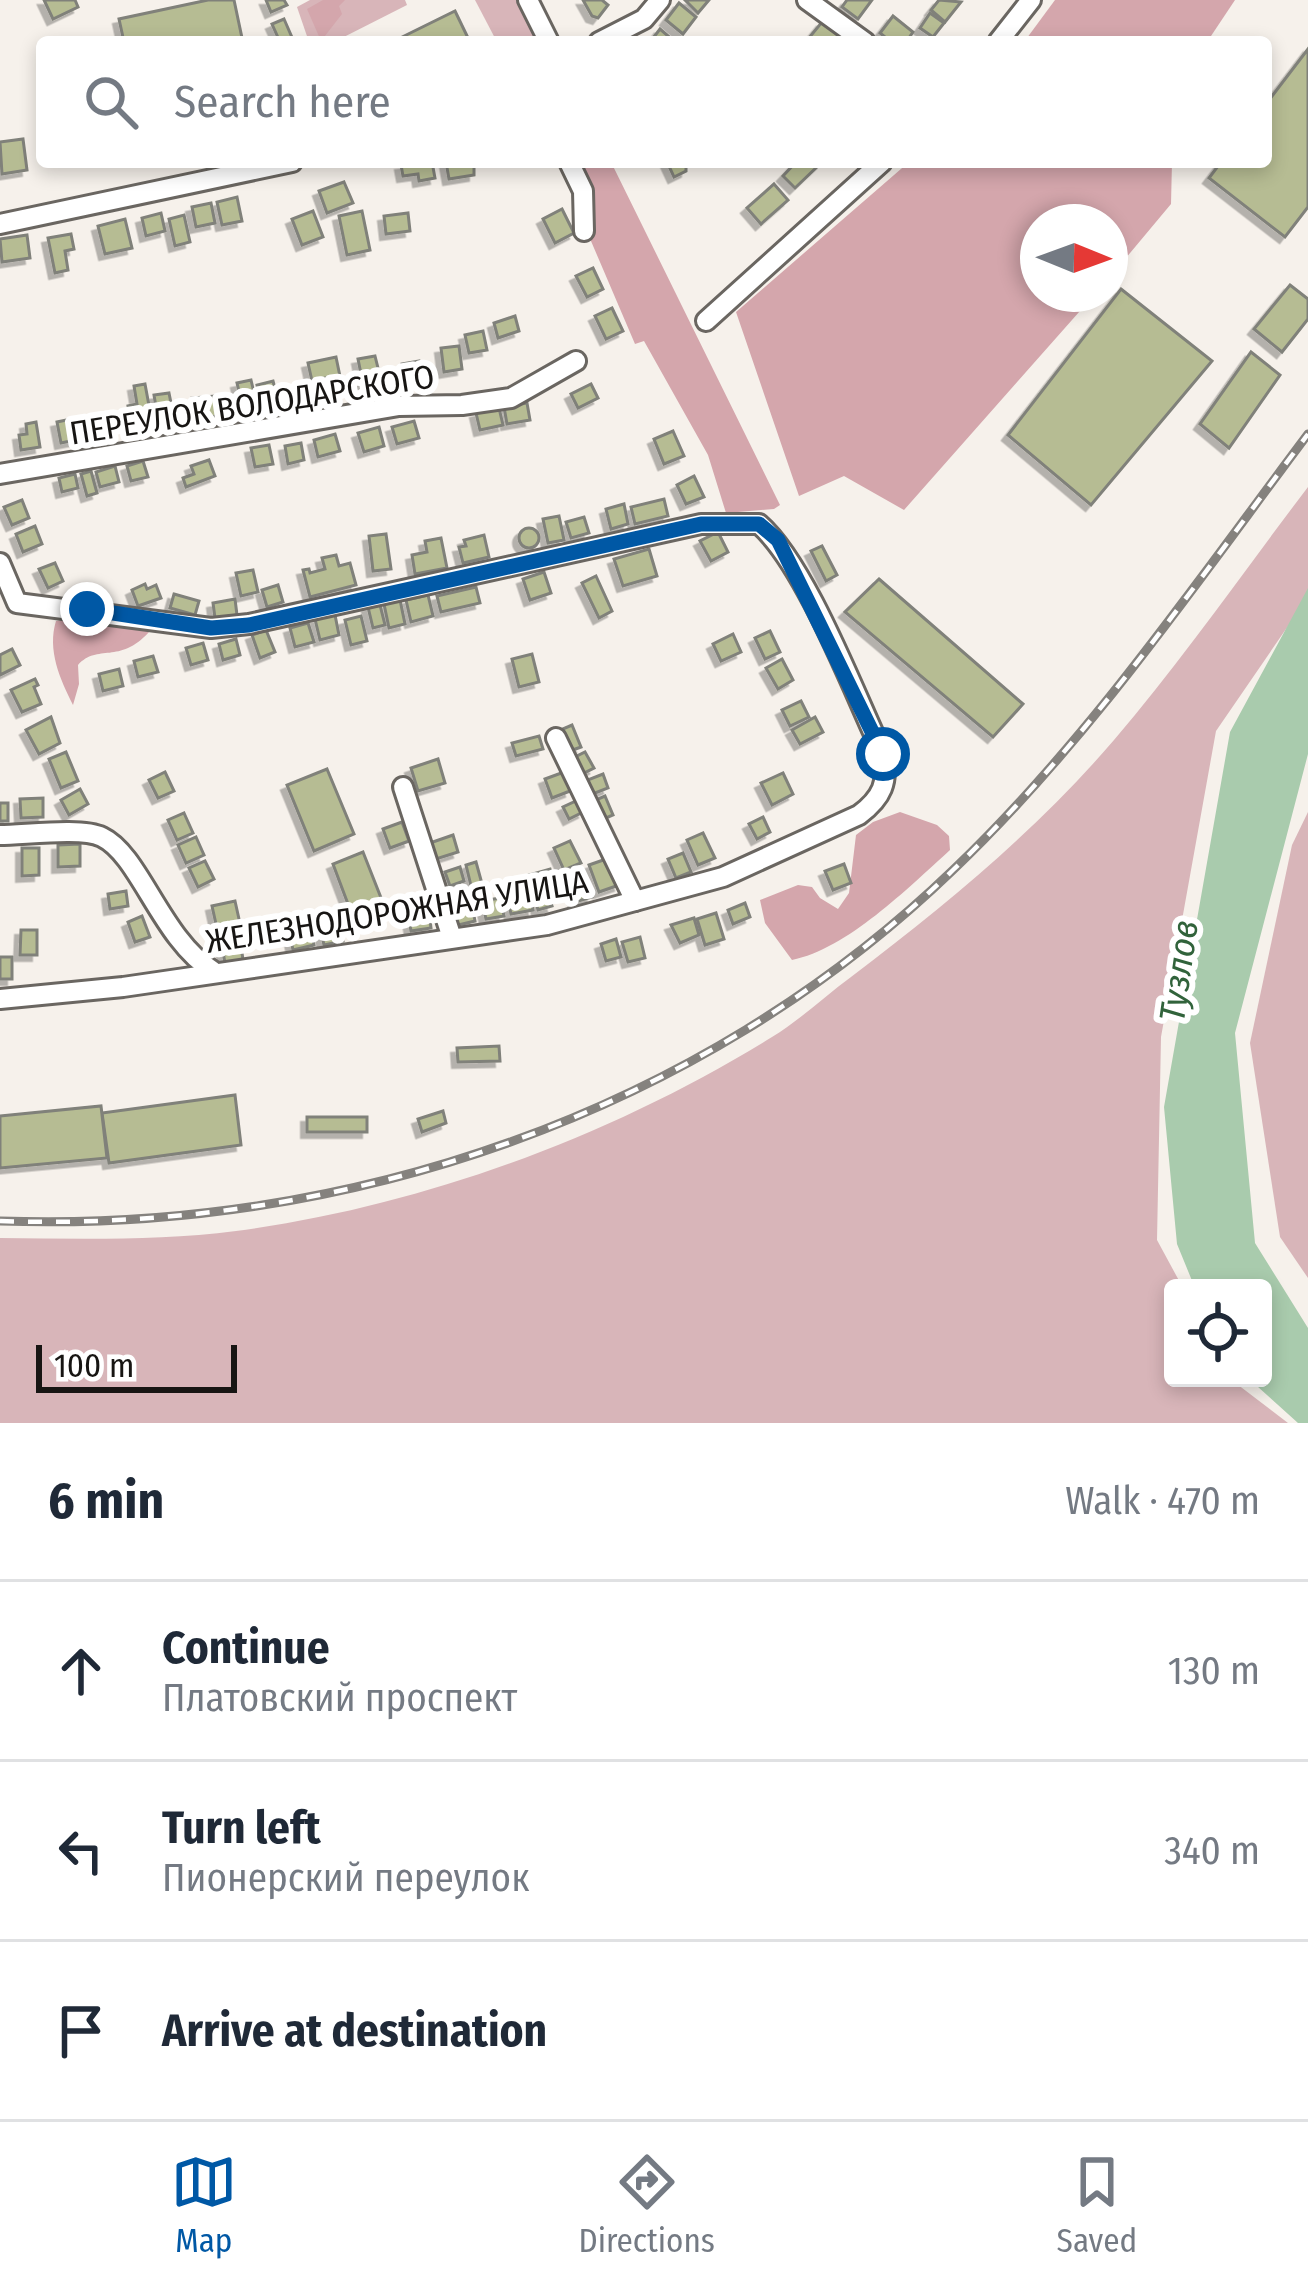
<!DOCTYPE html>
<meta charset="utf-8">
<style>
:root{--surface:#fff;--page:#f6f6f7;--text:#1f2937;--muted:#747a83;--line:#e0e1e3;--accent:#0058a5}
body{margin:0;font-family:"Fira Sans Condensed",sans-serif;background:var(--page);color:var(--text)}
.controls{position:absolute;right:36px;bottom:36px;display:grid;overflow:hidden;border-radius:12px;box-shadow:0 6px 18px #0003}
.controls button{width:108px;height:108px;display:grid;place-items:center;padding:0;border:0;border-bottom:3px solid var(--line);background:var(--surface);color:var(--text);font:60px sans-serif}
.compass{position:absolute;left:1020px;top:204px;width:108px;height:108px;border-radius:50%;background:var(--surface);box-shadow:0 6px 18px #0003;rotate:91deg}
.scale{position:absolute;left:36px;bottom:30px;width:201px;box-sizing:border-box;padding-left:12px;border:6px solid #171513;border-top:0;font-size:33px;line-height:42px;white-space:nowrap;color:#171513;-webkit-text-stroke:9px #fff;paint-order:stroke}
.stop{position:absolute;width:36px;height:36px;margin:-27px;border:9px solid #0058a5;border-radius:50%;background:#fff}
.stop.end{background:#0058a5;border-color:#fff;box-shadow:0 3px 12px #0008}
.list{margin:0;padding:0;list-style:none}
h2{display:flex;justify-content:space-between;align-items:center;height:156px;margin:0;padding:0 48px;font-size:51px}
h2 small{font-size:39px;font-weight:400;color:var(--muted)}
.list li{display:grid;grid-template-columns:78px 1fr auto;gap:36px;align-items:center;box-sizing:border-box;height:180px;padding:0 48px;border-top:3px solid var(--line)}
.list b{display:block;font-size:45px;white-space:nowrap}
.list p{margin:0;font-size:39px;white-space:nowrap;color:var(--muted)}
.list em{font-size:39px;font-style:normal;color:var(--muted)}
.icon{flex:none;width:66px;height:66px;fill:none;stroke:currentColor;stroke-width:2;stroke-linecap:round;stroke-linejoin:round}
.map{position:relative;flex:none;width:1308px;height:1423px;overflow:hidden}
.search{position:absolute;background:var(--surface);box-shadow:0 6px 18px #0003;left:36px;right:36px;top:36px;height:132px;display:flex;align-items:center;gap:30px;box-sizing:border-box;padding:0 42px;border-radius:12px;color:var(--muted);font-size:45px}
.sheet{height:696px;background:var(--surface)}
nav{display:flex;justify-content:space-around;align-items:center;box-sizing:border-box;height:168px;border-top:3px solid var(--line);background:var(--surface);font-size:33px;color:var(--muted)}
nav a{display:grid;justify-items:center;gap:6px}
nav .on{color:var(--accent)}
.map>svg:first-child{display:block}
</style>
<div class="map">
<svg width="1308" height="1423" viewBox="0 0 1308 1423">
<defs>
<filter id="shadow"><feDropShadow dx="-5.5" dy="5.5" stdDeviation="0" flood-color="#0004"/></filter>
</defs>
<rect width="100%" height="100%" fill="#f6f1eb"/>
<g fill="#d8b5b9">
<polygon points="310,0 405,0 407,5 334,42 309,42 297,7"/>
<polygon points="475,0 525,0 546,42 497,42"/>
<path d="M1308 487V597L1216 731 1161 1037 1157 1240 1183 1288H1173V1378H1229L1288 1423H0V1238C79 1239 158 1241 236 1231 423 1206 612 1136 772 1037 800 1020 825 996 851 977 946 905 1037 830 1114 740 1183 659 1244 571 1308 487Z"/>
<polygon points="1308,812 1308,1278 1280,1237 1250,1043 1292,845"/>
</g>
<g fill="#d4a6ac">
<polygon points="323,0 345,0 339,6 342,14 321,41 307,9"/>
<polygon points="1055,0 1235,0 1207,42 1024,42"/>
<polygon points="576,162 611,162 780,505 774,509 726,513 708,455 644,341 635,344 588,234"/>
<polygon points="909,162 1172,162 1171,204 1110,277 1110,222 1038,222 1038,294 1095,294 904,510 844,476 799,496 736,312"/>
<path d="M62 620 124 622 149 632C119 665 98 643 78 665L79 684 73 705C60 679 47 650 56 621Z"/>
<path d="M900 812 937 825 949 836 950 850C908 888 847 949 792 960L765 923 760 900 798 885 812 887 820 898 838 909 849 893 856 835 873 822Z"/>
</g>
<polygon fill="#a9cbad" points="1308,588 1308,754 1235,1033 1255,1243 1308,1328 1308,1423 1298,1423 1248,1378 1263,1378 1263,1288 1195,1288 1177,1244 1164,1107 1230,732"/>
<g fill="#b6bc93" stroke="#80817a" stroke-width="3" filter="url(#shadow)">
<polygon points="44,0 75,0 78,7 53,19"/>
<polygon points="208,0 234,0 242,38 225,42 124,42 119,19"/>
<polygon points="266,0 284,0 287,5 271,12"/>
<polygon points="583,0 602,0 608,5 598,18 592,16"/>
<polygon points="685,0 709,0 698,13"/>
<polygon points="847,0 872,0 858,19 842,7"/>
<polygon points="939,0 961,2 945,22 931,10"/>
<polygon points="679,3 696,17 683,34 666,20"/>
<polygon points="455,11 470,42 392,42"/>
<polygon points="930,13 944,23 933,37 920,28"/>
<polygon points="893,16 913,32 906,42 891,42 880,33"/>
<polygon points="284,19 294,42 280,42 272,24"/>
<polygon points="822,22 840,36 835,42 808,39"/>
<polygon points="660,29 674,41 673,42 650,42"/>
<polygon points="1308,49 1308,207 1285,237 1209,178 1221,162 1266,162 1266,104"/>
<polygon points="23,139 27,170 2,174 0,142"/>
<polygon points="432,162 435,178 419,181 418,174 403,176 401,165"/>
<polygon points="446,162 474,162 474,175 449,179"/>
<polygon points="667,162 686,162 686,171 674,177"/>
<polygon points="796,162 820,164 795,188 783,176"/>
<polygon points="344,182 353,203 327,213 319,191"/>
<polygon points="774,184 788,200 761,224 747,208"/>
<polygon points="237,197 242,221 222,225 217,202"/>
<polygon points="211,203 215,223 196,227 192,207"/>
<polygon points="562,209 574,233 555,243 543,219"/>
<polygon points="313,211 323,237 302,245 292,219"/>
<polygon points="362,211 370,250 347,255 339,216"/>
<polygon points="161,213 165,231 146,236 142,218"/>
<polygon points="408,213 410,231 386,234 384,216"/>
<polygon points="184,215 190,242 175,246 169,219"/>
<polygon points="125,219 132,248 105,254 98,226"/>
<polygon points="71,234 74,249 65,251 68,270 55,273 48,238"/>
<polygon points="27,235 30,258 2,262 0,239"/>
<polygon points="593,268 603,289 587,297 576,276"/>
<polygon points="1290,285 1308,299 1308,319 1282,352 1254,329"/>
<polygon points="1121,289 1212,361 1091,505 1008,435"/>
<polygon points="612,308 623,331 606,339 595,316"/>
<polygon points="515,316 519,331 498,338 494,323"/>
<polygon points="483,331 487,350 469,353 465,335"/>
<polygon points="459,346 462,369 444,372 441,348"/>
<polygon points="1251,352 1280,375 1229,448 1200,424"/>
<polygon points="375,356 381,380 363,384 358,359"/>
<polygon points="336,357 342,386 327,389 325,378 312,381 308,363"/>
<polygon points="419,361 421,375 404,378 402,364"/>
<polygon points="251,380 256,401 242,404 237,383"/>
<polygon points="273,381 279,404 262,408 257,385"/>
<polygon points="145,384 153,427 133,431 128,406 137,404 134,386"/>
<polygon points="591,384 598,398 578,408 571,394"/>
<polygon points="169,393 172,408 186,406 188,420 159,425 154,395"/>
<polygon points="214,396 217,416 195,419 192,398"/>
<polygon points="527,403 530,420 507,424 504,407"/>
<polygon points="499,408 503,425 480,430 476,413"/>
<polygon points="107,414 110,429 82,434 79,419"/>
<polygon points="76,418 80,439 61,443 57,422"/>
<polygon points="414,421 419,438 397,444 392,427"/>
<polygon points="36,422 40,447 21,450 19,435 27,434 26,424"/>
<polygon points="379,427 384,446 364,452 358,433"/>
<polygon points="673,431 684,456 664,464 654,439"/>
<polygon points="335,434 340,451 318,457 314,440"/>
<polygon points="301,443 304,460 288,464 285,446"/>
<polygon points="269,445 273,464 255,467 251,448"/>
<polygon points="209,460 215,476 186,487 183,478 194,474 191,466"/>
<polygon points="143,461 148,477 131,481 127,466"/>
<polygon points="115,466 119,482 100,487 96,472"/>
<polygon points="91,471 97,493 87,496 81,474"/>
<polygon points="75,474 78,488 62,492 59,478"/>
<polygon points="694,476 704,497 686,504 677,485"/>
<polygon points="664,499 668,516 635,524 631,507"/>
<polygon points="22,500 29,518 12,525 4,507"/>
<polygon points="624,504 628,524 611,529 606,509"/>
<polygon points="559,516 564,540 548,543 543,519"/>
<polygon points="584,517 589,533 571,538 566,522"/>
<polygon points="35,526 42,544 23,552 16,534"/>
<circle cx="529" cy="538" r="10"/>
<polygon points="718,532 728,552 711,561 700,541"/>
<polygon points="386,534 391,569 373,571 369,536"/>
<polygon points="484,535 489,557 463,563 459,547 466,546 464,540"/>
<polygon points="441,538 447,568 415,574 412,555 427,552 425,541"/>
<polygon points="822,546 837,575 826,581 811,551"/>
<polygon points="649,549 657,576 623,586 614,559"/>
<polygon points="336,555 339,566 350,563 356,585 310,597 303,570 309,569 310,573 325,569 322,558"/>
<polygon points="55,563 63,581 48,588 39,569"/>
<polygon points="253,570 258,592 241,596 236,573"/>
<polygon points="544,572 551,593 530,600 523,579"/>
<polygon points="596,576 612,611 599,618 582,583"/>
<polygon points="879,579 1023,704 993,737 845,612"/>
<polygon points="145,584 147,589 156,585 161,598 138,606 132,590"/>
<polygon points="278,585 283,602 267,607 262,590"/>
<polygon points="476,587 480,603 441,612 437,596"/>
<polygon points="174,594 199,601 195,615 170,608"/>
<polygon points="428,595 433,616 411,622 406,600"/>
<polygon points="235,599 237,615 215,618 213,603"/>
<polygon points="400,600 405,624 389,628 384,604"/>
<polygon points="380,605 385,625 373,628 368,607"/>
<polygon points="335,615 339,635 320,640 315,619"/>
<polygon points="361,616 367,641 351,645 345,620"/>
<polygon points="308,623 314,642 295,647 290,628"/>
<polygon points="266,630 275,652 260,658 252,635"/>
<polygon points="770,631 780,652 765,659 755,638"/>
<polygon points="733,634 741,652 721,661 713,644"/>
<polygon points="236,639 240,655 223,660 219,644"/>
<polygon points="203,643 208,660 191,665 186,648"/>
<polygon points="12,649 20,665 0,675 0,655"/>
<polygon points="532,654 539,682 519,687 512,659"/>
<polygon points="153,656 158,672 138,677 134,661"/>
<polygon points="782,659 793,680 778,689 766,668"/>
<polygon points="119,669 123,686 103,691 99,674"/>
<polygon points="35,679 38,685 34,687 41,704 22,712 11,690"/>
<polygon points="801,701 809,717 790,726 782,710"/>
<polygon points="51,717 60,743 39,754 26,730"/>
<polygon points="815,717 823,732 800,744 792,730"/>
<polygon points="572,725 581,747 567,752 558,731"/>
<polygon points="539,736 543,749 516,756 512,743"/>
<polygon points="66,752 78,781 61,788 49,759"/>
<polygon points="585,752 594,768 580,775 571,759"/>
<polygon points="438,759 445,783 418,791 411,768"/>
<polygon points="327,769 354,834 314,851 287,785"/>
<polygon points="165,772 174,791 158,798 149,780"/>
<polygon points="564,772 570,791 552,798 545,779"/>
<polygon points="783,773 793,794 772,805 761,783"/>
<polygon points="603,774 608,788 590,795 585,781"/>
<polygon points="80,789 88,804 69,815 61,800"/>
<polygon points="605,796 613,815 599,821 591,802"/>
<polygon points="43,798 43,817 21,818 20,799"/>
<polygon points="578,800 583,812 569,819 563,807"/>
<rect x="0" y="803" width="8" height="18"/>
<polygon points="184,813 193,833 177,840 168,820"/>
<polygon points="763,817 770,832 757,839 749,824"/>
<polygon points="402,822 409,841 390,848 383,829"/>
<polygon points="703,833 715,858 698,865 687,840"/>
<polygon points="453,835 458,852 436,859 430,843"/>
<polygon points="196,837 204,855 186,863 178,845"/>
<polygon points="570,841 581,863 564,870 554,848"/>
<polygon points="80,844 80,866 58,867 58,845"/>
<polygon points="22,848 39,848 39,875 22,876"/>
<polygon points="363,852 385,908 354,920 333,864"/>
<polygon points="683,853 691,872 676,878 668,859"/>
<polygon points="609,858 619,885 599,892 589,865"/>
<polygon points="205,861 214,879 198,887 189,868"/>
<polygon points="476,862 484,891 473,894 466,865"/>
<polygon points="844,864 851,883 833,890 825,871"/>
<polygon points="460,867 464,881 450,886 445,872"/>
<polygon points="550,869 555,888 547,890 552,906 538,910 529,875"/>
<polygon points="587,881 592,897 575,902 570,887"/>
<polygon points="529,890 533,910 511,914 507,895"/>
<polygon points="126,891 128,906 110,909 108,894"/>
<polygon points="500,898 504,916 486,919 482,901"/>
<polygon points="235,901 241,928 218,933 212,906"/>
<polygon points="745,903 750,917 733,924 728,910"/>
<polygon points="472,905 475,921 454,926 451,909"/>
<polygon points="429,911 431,928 411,931 408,914"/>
<polygon points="716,913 724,939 705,945 697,919"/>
<polygon points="142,916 150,937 135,942 128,922"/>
<polygon points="694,918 699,935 680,943 671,925"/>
<polygon points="339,919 343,941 324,945 319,923"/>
<polygon points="310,922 314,945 293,950 288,926"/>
<polygon points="21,930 37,930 37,955 20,955"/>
<polygon points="640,937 645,958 628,962 622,942"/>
<polygon points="240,938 243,960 225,963 221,941"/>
<polygon points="616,939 621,957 606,961 601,944"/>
<rect x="0" y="957" width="12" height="22"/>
<polygon points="499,1046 500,1061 458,1062 457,1048"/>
<polygon points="235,1095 241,1145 109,1163 102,1113"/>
<polygon points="101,1106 107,1158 0,1168 0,1116"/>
<polygon points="443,1111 446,1123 422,1132 418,1119"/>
<rect x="307" y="1117" width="60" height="15"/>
</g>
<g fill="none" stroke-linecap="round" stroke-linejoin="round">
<g stroke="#6a6661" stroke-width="24">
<g id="minor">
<polyline points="528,0 549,42"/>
<polyline points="807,0 865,42"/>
<polyline points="599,42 644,19 660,0"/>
<polyline points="998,42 1031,0"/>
<polyline points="569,162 583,191 584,231"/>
<polyline points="0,224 292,162"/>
<polyline points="706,321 882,162"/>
<polyline points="0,474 399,406 462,405 511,398 576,361"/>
<path d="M0 563 17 603 211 628 249 624 701 524H759C806 565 854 693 883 754 889 782 882 798 859 815L723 877 547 925 123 987 0 999"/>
<polyline points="556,738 635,901"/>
<polyline points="403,787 452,938"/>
<path d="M0 835C25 835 82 827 102 837 140 855 161 939 213 971"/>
</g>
</g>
<use href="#minor" stroke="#fff" stroke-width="18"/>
<g stroke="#85827e" stroke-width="9">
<path id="rail" d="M0 1221C347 1233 700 1114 953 870 1088 741 1196 583 1308 434"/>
</g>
<use href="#rail" stroke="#fff" stroke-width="4.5" stroke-dasharray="14" stroke-linecap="butt"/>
</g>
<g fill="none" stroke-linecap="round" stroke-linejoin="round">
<polyline stroke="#0058a5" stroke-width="15" points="87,609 211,628 249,625 701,524 759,524 778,540 883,754"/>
</g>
<g text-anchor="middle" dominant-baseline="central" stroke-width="12" stroke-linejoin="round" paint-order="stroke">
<g font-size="33" fill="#171513" stroke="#fff">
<text transform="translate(252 405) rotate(-9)">ПЕРЕУЛОК ВОЛОДАРСКОГО</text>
<text transform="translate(397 912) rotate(-9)">ЖЕЛЕЗНОДОРОЖНАЯ УЛИЦА</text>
</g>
<g font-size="36" font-style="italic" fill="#31633b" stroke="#fff">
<text transform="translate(1179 971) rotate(-82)">Тузлов</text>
</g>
</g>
</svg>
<div class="controls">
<button><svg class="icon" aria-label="locate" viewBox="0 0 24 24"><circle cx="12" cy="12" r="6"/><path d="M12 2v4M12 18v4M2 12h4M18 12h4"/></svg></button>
</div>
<svg class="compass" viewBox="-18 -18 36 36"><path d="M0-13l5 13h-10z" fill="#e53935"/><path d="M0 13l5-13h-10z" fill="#747a83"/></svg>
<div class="scale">100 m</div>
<div class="stop" style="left:883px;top:754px"></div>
<div class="stop end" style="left:87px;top:609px"></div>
<div class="search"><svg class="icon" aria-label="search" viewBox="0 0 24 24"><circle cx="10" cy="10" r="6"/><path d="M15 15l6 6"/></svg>Search here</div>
</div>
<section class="sheet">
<h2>6 min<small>Walk · 470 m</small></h2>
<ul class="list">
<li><svg class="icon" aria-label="ahead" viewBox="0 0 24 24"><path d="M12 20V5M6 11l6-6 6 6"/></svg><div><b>Continue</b><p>Платовский проспект</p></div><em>130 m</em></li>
<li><svg class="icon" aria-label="left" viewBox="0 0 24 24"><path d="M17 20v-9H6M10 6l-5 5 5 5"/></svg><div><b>Turn left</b><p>Пионерский переулок</p></div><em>340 m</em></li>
<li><svg class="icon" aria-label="arrive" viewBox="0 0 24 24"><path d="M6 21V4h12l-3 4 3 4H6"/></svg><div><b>Arrive at destination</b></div></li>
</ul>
</section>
<nav>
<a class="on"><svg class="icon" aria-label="map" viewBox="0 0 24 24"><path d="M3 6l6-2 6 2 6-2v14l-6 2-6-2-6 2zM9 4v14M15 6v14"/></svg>Map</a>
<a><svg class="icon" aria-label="directions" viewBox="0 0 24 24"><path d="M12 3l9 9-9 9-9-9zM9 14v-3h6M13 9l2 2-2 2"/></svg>Directions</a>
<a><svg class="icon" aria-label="saved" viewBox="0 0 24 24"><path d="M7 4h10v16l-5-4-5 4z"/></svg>Saved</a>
</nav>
